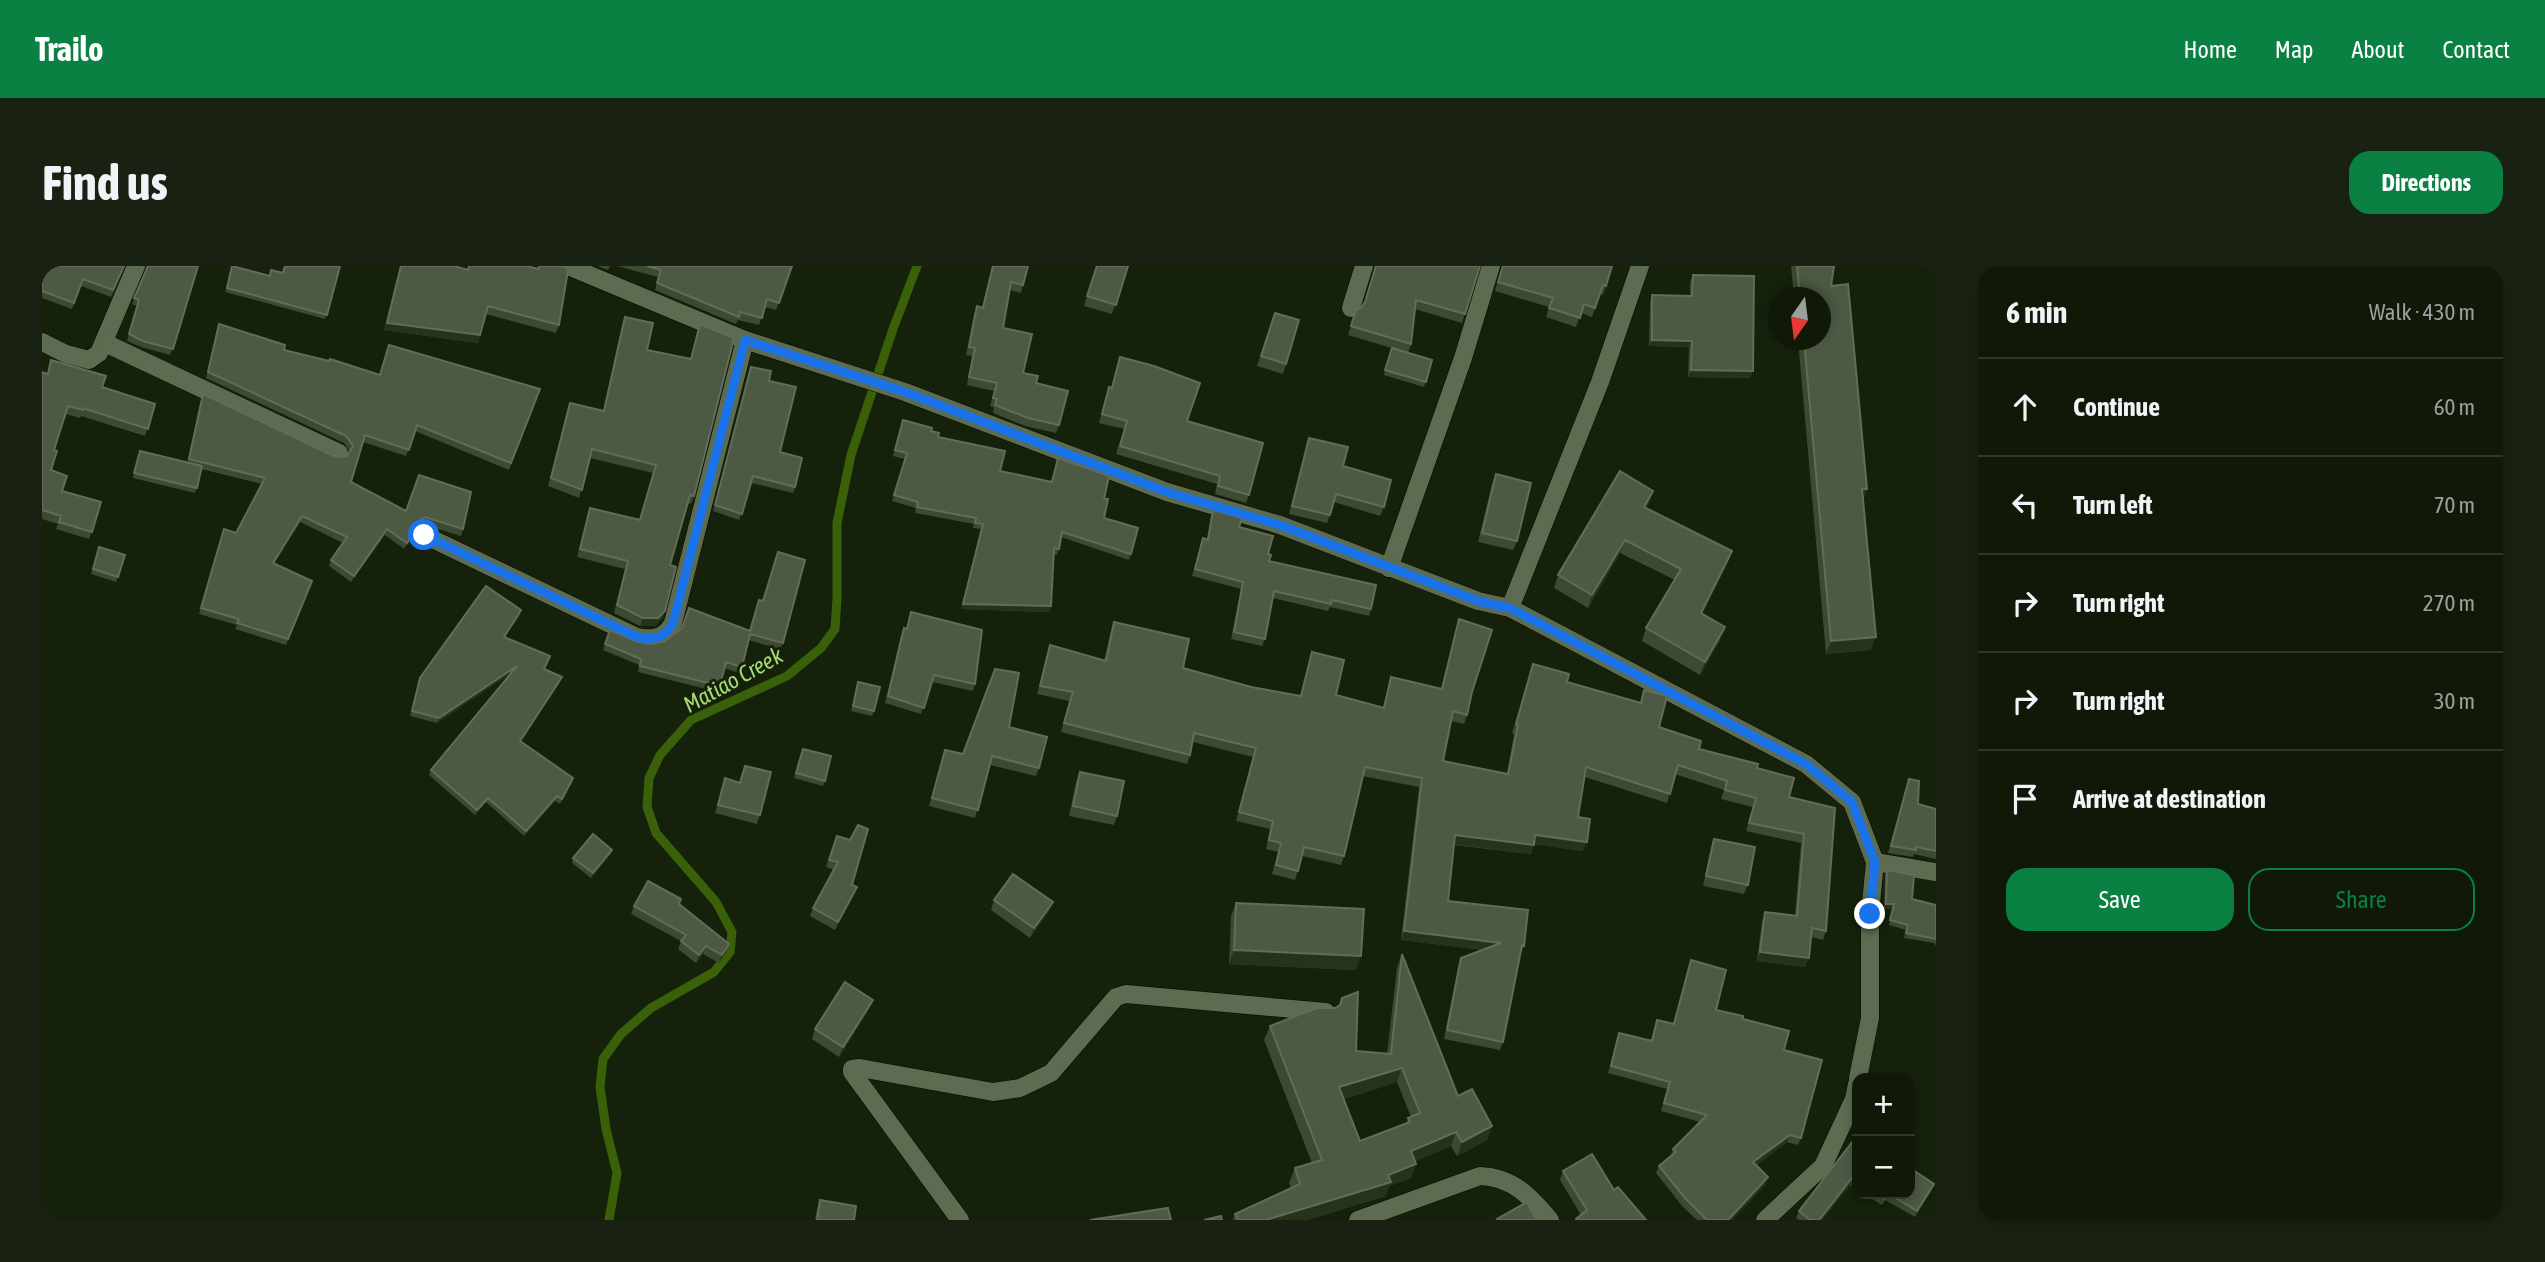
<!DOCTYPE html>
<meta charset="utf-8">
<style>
:root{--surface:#101908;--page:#192212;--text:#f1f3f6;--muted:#9ca09c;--line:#303829;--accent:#0b8043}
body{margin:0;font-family:"Asap Condensed",sans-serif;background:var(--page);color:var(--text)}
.controls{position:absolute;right:21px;bottom:21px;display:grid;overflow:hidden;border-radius:14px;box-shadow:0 4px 10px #0003}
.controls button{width:63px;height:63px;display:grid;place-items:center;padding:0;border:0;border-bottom:2px solid var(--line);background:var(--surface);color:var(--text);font:35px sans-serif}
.compass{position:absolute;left:1726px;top:21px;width:63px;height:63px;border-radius:50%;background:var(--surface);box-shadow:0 4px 10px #0003;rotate:194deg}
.stop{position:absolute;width:21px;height:21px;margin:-16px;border:5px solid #1a73e8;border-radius:50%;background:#fff}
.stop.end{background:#1a73e8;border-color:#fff;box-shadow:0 2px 7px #0008}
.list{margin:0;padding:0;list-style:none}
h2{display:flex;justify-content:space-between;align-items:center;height:91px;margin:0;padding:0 28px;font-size:30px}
h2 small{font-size:23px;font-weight:400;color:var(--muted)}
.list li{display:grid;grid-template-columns:46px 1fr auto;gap:21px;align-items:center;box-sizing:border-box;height:98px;padding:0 28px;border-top:2px solid var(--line)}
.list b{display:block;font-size:26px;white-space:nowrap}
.list em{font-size:23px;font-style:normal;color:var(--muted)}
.actions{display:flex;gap:14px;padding:21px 28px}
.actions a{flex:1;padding:16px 0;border:2px solid var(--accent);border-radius:21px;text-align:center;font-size:24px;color:var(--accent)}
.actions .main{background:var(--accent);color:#fff}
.icon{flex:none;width:38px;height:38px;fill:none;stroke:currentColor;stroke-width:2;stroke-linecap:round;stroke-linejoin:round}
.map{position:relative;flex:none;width:1894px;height:954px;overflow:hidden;border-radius:21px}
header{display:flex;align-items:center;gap:42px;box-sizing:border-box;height:98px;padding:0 35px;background:var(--accent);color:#fff}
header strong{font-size:33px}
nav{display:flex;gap:38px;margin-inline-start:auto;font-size:24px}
.intro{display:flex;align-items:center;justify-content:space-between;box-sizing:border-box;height:168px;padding:0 42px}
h1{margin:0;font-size:49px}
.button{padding:18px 32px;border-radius:21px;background:var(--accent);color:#fff;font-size:24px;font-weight:700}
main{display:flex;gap:42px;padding:0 42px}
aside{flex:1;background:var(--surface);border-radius:21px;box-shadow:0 4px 10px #0003}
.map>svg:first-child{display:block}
</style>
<header>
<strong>Trailo</strong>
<nav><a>Home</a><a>Map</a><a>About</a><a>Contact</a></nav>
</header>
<div class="intro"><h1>Find us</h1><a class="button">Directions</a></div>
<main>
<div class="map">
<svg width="1894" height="954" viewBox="0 0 1894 954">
<rect width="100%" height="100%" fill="#15210a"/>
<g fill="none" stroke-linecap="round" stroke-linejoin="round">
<polyline stroke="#3a6009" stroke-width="9" points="567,954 575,907 564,863 558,821 561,793 579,768 609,742 672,706 688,686 690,666 674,636 614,567 605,541 607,512 618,489 649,454 745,410 779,382 793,363 795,332 795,257 809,189 851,63 875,0"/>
<g stroke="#030a00" stroke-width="19">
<g id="minor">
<polyline points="1309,42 1322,0"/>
<polyline points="0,76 24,88 47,94 57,87 94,0"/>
<polyline points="63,77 297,187"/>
<path d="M382 269 595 371C612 374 623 372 631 357L703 74"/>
<polyline points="1347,302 1421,92 1449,0"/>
<polyline points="1468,342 1558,116 1598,0"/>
<polyline points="1833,596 1894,606"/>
<polyline points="918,954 810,806 810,803 818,802 951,826 978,822 1009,807 1074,731 1084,728 1284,746"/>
<path d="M1316 954 1438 910C1470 911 1488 930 1508 954"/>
</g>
</g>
<g stroke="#030a00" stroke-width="19">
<g id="tertiary">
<polyline points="526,0 703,74 863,126 1125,226 1238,259 1436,335 1468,342 1764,498 1810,536 1833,596 1828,648 1828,752 1816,812"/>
<polyline points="1723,954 1781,900 1812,833 1815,818"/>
</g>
</g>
<use href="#minor" stroke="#5d6b51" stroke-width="18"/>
<use href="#tertiary" stroke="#5d6b51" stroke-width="18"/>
</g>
<g fill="#3d4a32" fill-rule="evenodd">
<polygon points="0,0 83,0 69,31 39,20 30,43 0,32"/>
<polygon points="104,0 156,0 128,89 99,81 85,75 95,40 90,38 105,3"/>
<polygon points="190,0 227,9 229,4 240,7 242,0 298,0 283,53 183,26"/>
<polygon points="358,0 412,0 425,4 496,3 517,59 514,67 444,48 436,77 342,64"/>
<polygon points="555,0 568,0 566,4"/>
<polygon points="575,0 750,0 734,44 723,41 717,59 696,54 694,58 613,24 616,11"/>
<polygon points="950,0 986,0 979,27 968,24 961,62 981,107 994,117 1017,159 1014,167 983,160 951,147 952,141 948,140 952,125 925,119 930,90 924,89 932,48 935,40 940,41"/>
<polygon points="1054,0 1086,0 1070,48 1042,40"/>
<polygon points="1332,0 1438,0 1420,57 1373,43 1369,78 1366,87 1306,69 1314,44 1319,42 1322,38 1333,3"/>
<polygon points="1460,0 1570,0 1561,29 1558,28 1550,51 1539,47 1534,61 1504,51 1507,41 1453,25"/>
<polygon points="1749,0 1792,0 1789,20 1825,223 1821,234 1829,384 1784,388 1756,74 1779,74 1779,32 1752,32"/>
<polygon points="1651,9 1708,112 1646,111 1647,81 1607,80 1608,36 1610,29 1648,30 1648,16"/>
<polygon points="1233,47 1244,98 1241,108 1215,100"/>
<polygon points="583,51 605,84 649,93 658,58 652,230 649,238 645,237 628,299 623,345 620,352 613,360 598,360 572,347 583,303 535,291 548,242 597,254 611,207 548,192 537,232 506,220 528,137 561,145 580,59"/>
<polygon points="177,58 242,84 338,109 498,123 467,204 373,165 364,190 321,176 309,216 364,245 421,263 419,270 380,258 374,263 371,271 362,283 343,269 309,316 287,300 289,294 301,277 258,256 232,298 270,315 244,379 193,363 195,359 157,348 180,270 194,267 220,218 159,203 153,227 91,212 98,185 145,197 161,128 294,191 305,190 308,186 302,177 164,112"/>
<polygon points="1350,82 1390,94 1382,121 1342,109"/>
<polygon points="1078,91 1145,155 1207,229 1204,237 1173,228 1175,218 1074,188 1082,163 1057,157 1064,130 1067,121 1069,122"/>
<polygon points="9,94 60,121 113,138 103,170 39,150 38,152 24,148 12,184 9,204 20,225 59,236 47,273 14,263 16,258 0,253 0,106 5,108"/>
<polygon points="709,101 727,115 738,186 753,221 751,227 709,217 697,254 671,245"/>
<polygon points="859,160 889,165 896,171 958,205 1009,216 1016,192 1062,233 1062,252 1096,262 1087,294 1019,271 1015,289 1011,288 1009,340 1007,346 919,343 939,263 931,262 932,258 873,247 874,242 850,235 863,193 851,190"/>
<polygon points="1267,172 1301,200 1342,241 1338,250 1292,236 1285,257 1247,248"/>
<polygon points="1454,208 1475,275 1471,284 1436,276 1450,218"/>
<polygon points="1607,237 1604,242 1690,285 1685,298 1660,348 1678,374 1658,409 1600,375 1604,362 1633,314 1578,287 1546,342 1512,322 1516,309"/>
<polygon points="1171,244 1197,261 1226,288 1227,295 1329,343 1327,350 1288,341 1286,345 1231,332 1223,373 1220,380 1189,373 1199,323 1150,310 1161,272 1165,273 1169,251"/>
<polygon points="57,281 83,289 74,316 49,308"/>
<polygon points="647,342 741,377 738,383 706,374 697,407 682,402 676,426 596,406 597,399 561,384 568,364 596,376 609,378 623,375 640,362"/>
<polygon points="479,344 478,349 463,371 518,416 479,476 529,517 518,538 513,535 482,570 444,536 433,549 387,509 389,504 468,408 395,457 368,450 378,412"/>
<polygon points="869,346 933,418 931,425 890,416 879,448 843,437 859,369 862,362 864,363"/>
<polygon points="1417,353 1430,426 1425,449 1422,458 1409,455 1401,495 1465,508 1472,468 1470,467 1491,398 1525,416 1598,437 1602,424 1617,461 1657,483 1715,502 1747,531 1793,542 1784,665 1781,674 1769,671 1763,701 1715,695 1720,655 1723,646 1753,649 1759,577 1704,565 1711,541 1679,533 1682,524 1633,508 1625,537 1543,511 1536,551 1541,585 1492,578 1489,588 1412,579 1406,635 1482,680 1478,688 1461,776 1458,784 1402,773 1416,701 1419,692 1441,684 1359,674 1377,521 1320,510 1302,590 1299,599 1260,590 1253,614 1230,608 1236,586 1224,583 1228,563 1194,555 1211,491 1151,476 1148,489 1145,498 1019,466 1027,435 995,428 1008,379 1062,395 1069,365 1072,356 1141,402 1209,421 1258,430 1270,386 1294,429 1341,442 1349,411 1399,423"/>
<polygon points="816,416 832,445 830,450 809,445"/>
<polygon points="967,461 997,502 994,510 948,499 933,552 887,540 903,484 921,488"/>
<polygon points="759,488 783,515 781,520 752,512"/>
<polygon points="703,500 718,549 715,558 673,547 683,512 697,517"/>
<polygon points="1038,506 1075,550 1072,559 1027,550 1034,516"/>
<polygon points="1867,513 1876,538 1894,543 1894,593 1872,588 1871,591 1846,587"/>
<polygon points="795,570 812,629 793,664 768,650 771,642 792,604 784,601"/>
<polygon points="1672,573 1706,619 1702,628 1661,620 1669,582"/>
<polygon points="570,584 568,589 549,612 530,597 531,592"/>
<polygon points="1845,604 1870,633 1894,639 1894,680 1892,677 1862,672 1864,664 1847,659 1851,643 1842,643 1843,609"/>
<polygon points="639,633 637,638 687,678 684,686 677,697 661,688 654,697 636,683 639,675 589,648 592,640"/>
<polygon points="952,634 1011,636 1007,645 988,672 949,644"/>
<polygon points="1194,637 1314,704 1187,698 1189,650"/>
<path d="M1360 688 1416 830 1450 860 1445 874 1415 890 1409 880 1373 895 1369 912 1347 920 1344 930 1265 954H1191L1193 948 1249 922 1247 917 1253 902 1270 897 1222 774 1228 760 1314 785 1345 788 1355 702ZM1355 816 1369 851 1366 852 1364 858 1318 875 1302 833Z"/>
<polygon points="1649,694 1674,744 1701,753 1742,784 1759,872 1756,879 1745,876 1714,899 1726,911 1723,919 1690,954 1655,954 1640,940 1614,907 1617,900 1628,891 1631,883 1658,856 1619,845 1625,823 1566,807 1577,767 1609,775 1615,754 1631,758"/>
<polygon points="831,734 827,743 797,791 770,773 773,763"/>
<polygon points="1815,871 1815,924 1808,919 1780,954 1757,954 1754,952 1757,945"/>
<polygon points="1521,905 1572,924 1604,954 1533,954 1539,949 1518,914"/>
<polygon points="1889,925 1873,951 1843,934 1840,939 1822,928 1868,928"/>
<polygon points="778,934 812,954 773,954 775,943"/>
</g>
<g fill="#26331b">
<polygon points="345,57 438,69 436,77 342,64"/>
<polygon points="1610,74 1650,75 1647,81 1607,80"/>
<polygon points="1649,104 1711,105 1708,112 1646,111"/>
<polygon points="1820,223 1825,223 1820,236"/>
<polygon points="1611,225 1607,237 1597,253 1602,241"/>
<polygon points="260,250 258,256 229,304 231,297"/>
<polygon points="383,251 380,258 372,264 374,257"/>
<polygon points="345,263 343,269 309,316 312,310"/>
<polygon points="373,265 371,271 362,283 365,277"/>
<polygon points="1583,274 1578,287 1546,342 1550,329"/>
<polygon points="1690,285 1685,298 1654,360 1659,347"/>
<polygon points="921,338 1009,340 1007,346 919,343"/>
<polygon points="479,344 478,349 460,376 462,371"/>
<polygon points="623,345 620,352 613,360 598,360 601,352"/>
<polygon points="1683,361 1678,374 1658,409 1663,396"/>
<polygon points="1834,371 1829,384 1784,388 1789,375"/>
<polygon points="475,400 473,405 395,457 397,452"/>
<polygon points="520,411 518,416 476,480 478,475"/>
<polygon points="515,530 513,535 482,570 484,565"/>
<polygon points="446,532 444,536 433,549 435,544"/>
<polygon points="1413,569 1492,579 1489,588 1410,578"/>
<polygon points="1493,569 1545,576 1541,585 1490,578"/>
<polygon points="570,584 568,589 549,612 551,607"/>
<polygon points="815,621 812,629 793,664 796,656"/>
<polygon points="1011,636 1007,645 988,672 992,662"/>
<polygon points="1844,638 1852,638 1851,643 1842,643"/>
<polygon points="1362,665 1459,677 1456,686 1359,674"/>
<polygon points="687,678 684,686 677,697 680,689"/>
<polygon points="664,680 661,688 654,697 657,689"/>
<polygon points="1192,684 1319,690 1314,704 1187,698"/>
<polygon points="1718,686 1767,692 1763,701 1715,695"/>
<polygon points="831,734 827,743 797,791 801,781"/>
<polygon points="1360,802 1355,816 1292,836 1297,821"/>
<polygon points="1450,860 1445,874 1415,890 1420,876"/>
<polygon points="1414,866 1409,880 1364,899 1369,885"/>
<polygon points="1748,869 1745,876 1709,904 1711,896"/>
<polygon points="1374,898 1369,912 1347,920 1344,930 1265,954 1224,954"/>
<polygon points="1726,911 1723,919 1690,954 1686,954"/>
<polygon points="1810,912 1808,919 1780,954 1777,954"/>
<polygon points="1892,918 1889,925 1873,951 1875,945"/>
</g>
<g fill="#4d5943" stroke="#616d58" stroke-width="2" fill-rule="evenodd">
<polygon points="0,0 82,0 71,24 41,13 32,37 0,25"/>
<polygon points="106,0 156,0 131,83 101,75 87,68 97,34 92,32"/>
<polygon points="190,0 228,10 229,4 241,7 243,0 298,0 285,49 185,22"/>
<polygon points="359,0 412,0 426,4 427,0 485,0 496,3 497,0 521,0 526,4 517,59 446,40 438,69 345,57"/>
<polygon points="605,0 750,0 737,37 725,33 720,52 698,46 697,51 615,17 619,4"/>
<polygon points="951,0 986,0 981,19 969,16 961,62 990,68 981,107 996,110 994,117 1026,125 1017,159 986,152 953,139 955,133 951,132 955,117 927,111 933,82 927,81 935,40 941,42"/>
<polygon points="1055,0 1086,0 1074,39 1045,30"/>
<polygon points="1334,0 1438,0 1423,48 1374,34 1369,78 1309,60 1314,44 1319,42 1323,36"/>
<polygon points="1461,0 1570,0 1564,20 1561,19 1553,42 1542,38 1538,52 1507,42 1511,32 1456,16"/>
<polygon points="1755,0 1792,0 1789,20 1806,18 1825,223 1820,223 1834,371 1789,375 1762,74 1779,74 1779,32 1758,32"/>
<polygon points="1651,9 1712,10 1711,105 1649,104 1650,75 1610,74 1610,29 1650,30"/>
<polygon points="1233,47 1257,54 1244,98 1219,90"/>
<polygon points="583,51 611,57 605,84 649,93 658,58 692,72 652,230 648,229 628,299 634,301 623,345 616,352 601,352 575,339 586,295 538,283 548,242 598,254 614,199 550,183 540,224 509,212 528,137 562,145"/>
<polygon points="177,58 243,79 242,84 287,95 288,93 338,109 347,79 498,123 469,197 375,159 367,184 323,169 309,216 364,245 377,209 429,226 421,263 383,251 374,257 373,265 365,277 345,263 312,310 289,294 305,271 260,250 231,297 270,315 246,373 195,357 197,353 159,342 182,263 194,267 223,212 147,193 161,128 294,191 305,190 311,180 304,170 166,106"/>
<polygon points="1350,82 1390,94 1384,116 1343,104"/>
<polygon points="1078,91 1112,100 1158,117 1145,155 1221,177 1207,229 1176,220 1178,210 1078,180 1085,155 1060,148 1067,121 1070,122"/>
<polygon points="9,94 64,110 60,121 113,138 106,163 41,142 41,144 26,140 12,184 15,185 9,204 25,210 20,225 59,236 50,266 17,256 19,250 0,244 0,106 6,108"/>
<polygon points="709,101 729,105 727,115 754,121 738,186 760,192 753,221 711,210 700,248 673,239"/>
<polygon points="861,154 890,162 889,165 897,167 896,171 963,185 958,205 1010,216 1016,192 1067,210 1062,233 1066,233 1062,252 1096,262 1089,288 1020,266 1017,283 1012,282 1009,340 921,338 941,258 933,257 934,252 875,241 876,236 852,229 865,187 853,184"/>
<polygon points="1267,172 1306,181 1301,200 1349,214 1342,241 1294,228 1288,249 1250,240"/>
<polygon points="98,185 160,200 155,222 92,207"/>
<polygon points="1578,205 1611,225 1602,241 1690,285 1659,347 1683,361 1663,396 1604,362 1639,303 1583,274 1550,329 1516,309"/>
<polygon points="1454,208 1489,217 1475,275 1440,267"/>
<polygon points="1171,244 1200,252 1197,261 1231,270 1226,288 1229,289 1227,295 1334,319 1329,343 1290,334 1289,338 1232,325 1223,373 1192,366 1201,316 1153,303 1161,272 1166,274"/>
<polygon points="57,281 83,289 76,311 51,303"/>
<polygon points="736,286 763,294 741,377 708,368 700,401 684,396 678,420 598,400 599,393 563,378 568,364 596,376 609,378 623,375 640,362 647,342 708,365 717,334 721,335"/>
<polygon points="444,320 479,344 462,371 508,390 502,403 520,411 478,475 531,512 520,533 515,530 484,565 446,532 435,544 389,504 475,400 397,452 370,445 378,412"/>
<polygon points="869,346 940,364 933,418 892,409 882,442 846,430 862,362 865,363"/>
<polygon points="1417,353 1450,364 1430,426 1425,449 1411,445 1401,495 1466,508 1476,459 1474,458 1491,398 1527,408 1525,416 1599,437 1602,424 1625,430 1617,461 1659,475 1657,483 1716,498 1715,502 1752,512 1747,531 1793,542 1784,665 1770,662 1767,692 1718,686 1723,646 1755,650 1762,568 1707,557 1714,532 1683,524 1685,515 1636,499 1628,528 1544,501 1536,551 1548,553 1545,576 1493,569 1492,579 1413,569 1406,635 1486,644 1482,680 1480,679 1461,776 1405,764 1419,692 1459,677 1362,665 1380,512 1323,501 1302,590 1262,581 1256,605 1234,599 1239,577 1227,574 1231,555 1197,546 1214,482 1152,467 1148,489 1022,457 1031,426 998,420 1008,379 1064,395 1072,356 1147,373 1141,402 1209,421 1259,430 1270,386 1302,394 1294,429 1342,442 1349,411 1400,423"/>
<polygon points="953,403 977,407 967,461 1005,471 997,502 950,490 936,544 890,532 903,484 921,488"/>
<polygon points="816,416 838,421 832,445 811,440"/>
<polygon points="761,483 789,490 783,515 754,507"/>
<polygon points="703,500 729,506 718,549 676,539 683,512 698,517"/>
<polygon points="1038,506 1082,515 1075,550 1031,540"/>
<polygon points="1867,513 1877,515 1876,538 1894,543 1894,585 1874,581 1874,584 1849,580"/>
<polygon points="816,559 826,563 810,619 815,621 796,656 771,642 796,596 787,594 795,570 808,574"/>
<polygon points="551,568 570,584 551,607 531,592"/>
<polygon points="1672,573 1713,581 1706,619 1664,610"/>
<polygon points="1845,604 1872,609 1870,633 1894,639 1894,673 1864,667 1866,659 1848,654 1852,638 1844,638"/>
<polygon points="971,608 1011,636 992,662 952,634"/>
<polygon points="606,615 639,633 637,638 687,678 680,689 664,680 657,689 639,675 644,669 592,640"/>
<polygon points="1194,637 1322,643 1319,690 1192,684"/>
<path d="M1360 688 1416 830 1430 823 1450 860 1420 876 1414 866 1369 885 1374 898 1346 909 1349 916 1224 954H1196L1193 948 1258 918 1253 902 1280 894 1228 760 1275 742H1293L1298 739 1300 732 1316 726 1314 785 1349 788ZM1360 802 1378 847 1366 852 1368 856 1318 875 1297 821Z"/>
<polygon points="1649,694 1684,704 1674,744 1701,750 1701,753 1747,765 1742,784 1780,794 1759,872 1748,869 1711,896 1726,911 1686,954 1665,954 1643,932 1617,900 1634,886 1631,883 1665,849 1622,837 1628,816 1569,800 1577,767 1610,775 1615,754 1632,758"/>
<polygon points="803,716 831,734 801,781 773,763"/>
<polygon points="1814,871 1815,915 1810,912 1777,954 1768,954 1757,945"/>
<polygon points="1550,888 1572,924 1576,921 1604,954 1534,954 1534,953 1545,944 1521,905"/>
<polygon points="1868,902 1892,918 1875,945 1847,928 1868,928"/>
<polygon points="1835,928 1845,928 1842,933"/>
<polygon points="778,934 814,940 812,954 775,954"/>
<polygon points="1485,936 1495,954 1456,954 1455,953"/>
<polygon points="1126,942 1129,954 1048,954"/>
<polygon points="1179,950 1180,954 1162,954"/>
</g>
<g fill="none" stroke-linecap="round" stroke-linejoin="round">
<path stroke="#1a73e8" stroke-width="9" d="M382 269 595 371C612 375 623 372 631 357L703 74 863 126 1125 226 1238 259 1436 335 1468 342 1764 498 1810 536 1833 596 1828 648"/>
</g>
<g text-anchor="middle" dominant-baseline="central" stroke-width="6" stroke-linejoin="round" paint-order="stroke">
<g font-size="23" font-style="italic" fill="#a5dc73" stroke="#15210a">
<text transform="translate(691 414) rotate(-29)">Matiao Creek</text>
</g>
</g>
</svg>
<div class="controls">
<button>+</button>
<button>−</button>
</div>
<svg class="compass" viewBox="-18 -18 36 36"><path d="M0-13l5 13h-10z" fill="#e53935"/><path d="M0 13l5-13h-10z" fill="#9ca09c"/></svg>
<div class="stop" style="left:382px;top:269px"></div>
<div class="stop end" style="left:1828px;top:648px"></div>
</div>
<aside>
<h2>6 min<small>Walk · 430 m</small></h2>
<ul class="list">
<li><svg class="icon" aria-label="ahead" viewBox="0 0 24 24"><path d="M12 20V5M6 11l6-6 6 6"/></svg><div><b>Continue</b></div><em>60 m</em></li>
<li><svg class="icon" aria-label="left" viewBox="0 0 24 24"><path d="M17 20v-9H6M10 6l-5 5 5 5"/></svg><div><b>Turn left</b></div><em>70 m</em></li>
<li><svg class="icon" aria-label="right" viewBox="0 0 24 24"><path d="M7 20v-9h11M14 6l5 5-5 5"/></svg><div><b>Turn right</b></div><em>270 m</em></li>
<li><svg class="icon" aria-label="right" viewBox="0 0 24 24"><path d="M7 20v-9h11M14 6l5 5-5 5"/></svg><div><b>Turn right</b></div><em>30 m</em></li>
<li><svg class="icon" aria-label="arrive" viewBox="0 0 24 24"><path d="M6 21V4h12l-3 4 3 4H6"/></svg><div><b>Arrive at destination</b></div></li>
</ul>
<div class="actions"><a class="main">Save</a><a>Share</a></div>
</aside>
</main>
